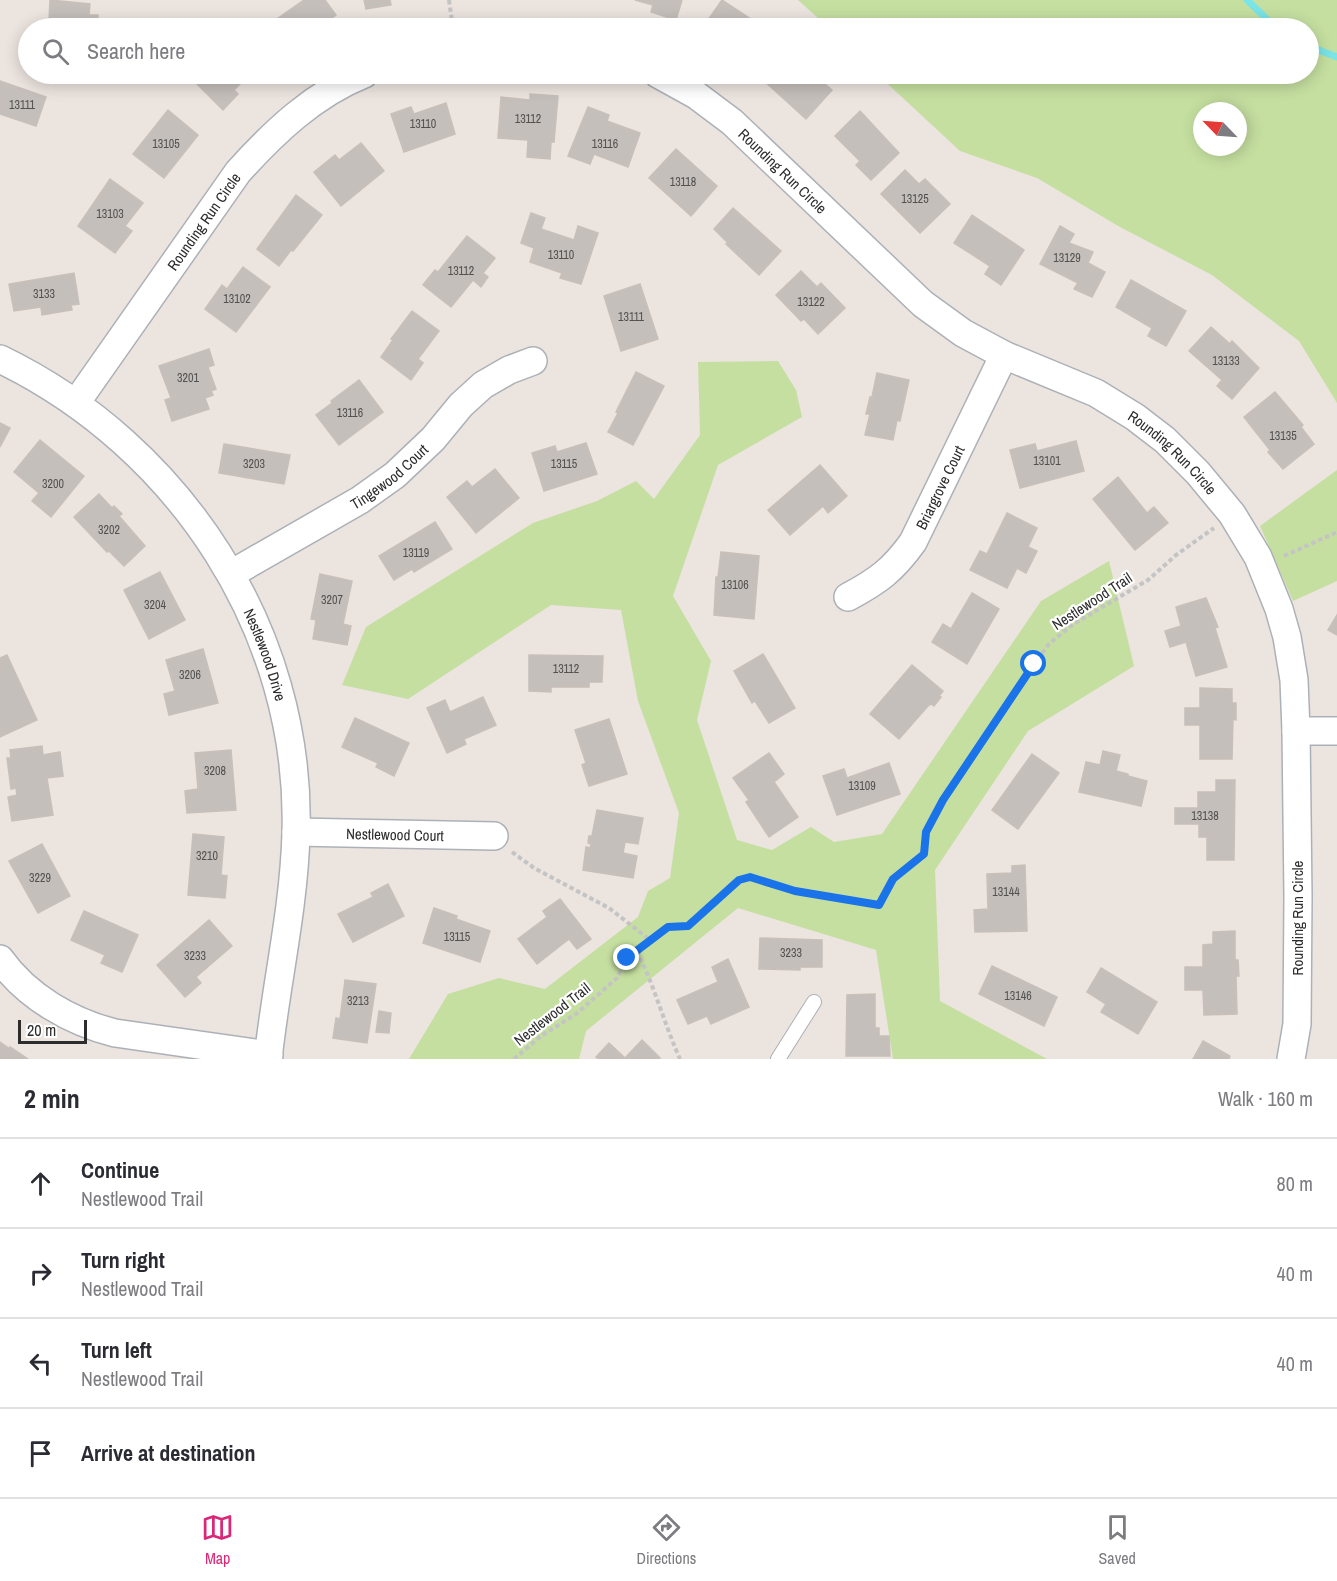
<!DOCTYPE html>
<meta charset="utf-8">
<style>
:root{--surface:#fff;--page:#f7f7f7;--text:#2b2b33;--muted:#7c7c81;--line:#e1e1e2;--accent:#db2777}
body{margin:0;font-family:"Archivo Narrow",sans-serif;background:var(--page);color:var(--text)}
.compass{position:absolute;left:1193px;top:102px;width:54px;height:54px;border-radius:50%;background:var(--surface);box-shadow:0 3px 15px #0003;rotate:295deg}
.scale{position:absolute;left:18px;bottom:15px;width:69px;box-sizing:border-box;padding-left:6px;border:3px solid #2c2c2c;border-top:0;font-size:16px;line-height:21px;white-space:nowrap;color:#2c2c2c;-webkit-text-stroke:4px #fff;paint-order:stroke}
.stop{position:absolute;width:18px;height:18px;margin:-14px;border:4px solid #1a73e8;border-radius:50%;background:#fff}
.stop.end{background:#1a73e8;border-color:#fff;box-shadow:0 2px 6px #0008}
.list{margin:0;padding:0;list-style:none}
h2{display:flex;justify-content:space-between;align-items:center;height:78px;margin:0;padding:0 24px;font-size:26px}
h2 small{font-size:20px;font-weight:400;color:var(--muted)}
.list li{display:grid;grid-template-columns:39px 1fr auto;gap:18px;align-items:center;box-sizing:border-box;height:90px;padding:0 24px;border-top:2px solid var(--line)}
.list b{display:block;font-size:22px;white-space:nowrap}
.list p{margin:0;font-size:20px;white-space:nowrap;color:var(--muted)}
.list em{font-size:20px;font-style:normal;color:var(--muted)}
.icon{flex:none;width:33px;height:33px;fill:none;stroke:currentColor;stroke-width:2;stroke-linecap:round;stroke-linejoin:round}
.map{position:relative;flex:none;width:1337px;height:1059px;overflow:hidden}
.search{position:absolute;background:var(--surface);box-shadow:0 3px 15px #0003;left:18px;right:18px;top:18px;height:66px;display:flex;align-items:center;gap:15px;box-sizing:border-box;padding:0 21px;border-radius:33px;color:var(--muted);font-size:22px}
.sheet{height:438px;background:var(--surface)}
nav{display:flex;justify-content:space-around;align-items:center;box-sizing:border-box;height:84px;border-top:2px solid var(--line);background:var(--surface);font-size:16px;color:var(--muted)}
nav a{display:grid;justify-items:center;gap:3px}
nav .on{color:var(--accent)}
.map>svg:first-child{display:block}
</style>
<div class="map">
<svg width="1337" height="1059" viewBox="0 0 1337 1059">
<rect width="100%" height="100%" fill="#ece4df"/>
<g fill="#c5dfa0" fill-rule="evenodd">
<path d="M798 0H1337V403L1299 341 1212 275 1120 227 1037 178 960 151 877 74H1308V28H829ZM1202 111H1238V147H1202Z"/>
<polygon points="778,361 796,390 802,417 718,465 673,596 711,661 697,720 737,840 772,850 811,827 834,842 882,834 1041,601 1109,561 1134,666 1028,731 935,870 940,1001 1047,1059 893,1059 876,950 738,908 586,1031 579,1059 409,1059 448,994 499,978 545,989 638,917 648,891 670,878 679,813 638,701 621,610 551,605 408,699 342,685 366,627 533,523 597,501 636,481 654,499 700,435 698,362"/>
<polygon points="1337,470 1337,581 1293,601 1260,526"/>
</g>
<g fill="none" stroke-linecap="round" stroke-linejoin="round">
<g stroke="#7ae4e6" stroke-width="7">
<polyline points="1247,0 1276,28"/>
<polyline points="1308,46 1337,57"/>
</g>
</g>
<g fill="#c5bfbb" stroke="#c8bfb9" stroke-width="1.5">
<polygon points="50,0 90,4 89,15 98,15 97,28 57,28 58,22 49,21"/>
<polygon points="304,0 325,0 336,15 329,20 333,25 329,28 264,28"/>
<polygon points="364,0 390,0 391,5 366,9"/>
<polygon points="635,0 682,0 676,20 651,12 653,5"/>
<polygon points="722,0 751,19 749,21 760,28 703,27"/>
<polygon points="203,74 250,74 234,90 238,94 223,110 195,82"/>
<polygon points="769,74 813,74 832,90 806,119 763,80"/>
<polygon points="0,81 46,97 36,126 0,114"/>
<polygon points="530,94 558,96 554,142 551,142 550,159 527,157 528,140 498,138 501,97 530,100"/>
<polygon points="446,103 455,134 404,152 391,114 411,107 414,114"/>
<polygon points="588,107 609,115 607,121 640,133 628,167 594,154 590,164 568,156"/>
<polygon points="168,110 198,135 164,178 133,154"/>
<polygon points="860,111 899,153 871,180 856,165 860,161 835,136"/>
<polygon points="361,143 384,171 341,206 314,172 335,155 339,160"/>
<polygon points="676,149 717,186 691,216 649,178"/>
<polygon points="905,170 919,184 925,179 950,204 920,233 881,194"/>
<polygon points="110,179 143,203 125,226 132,231 115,253 78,226"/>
<polygon points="296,195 322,215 293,251 291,250 279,266 257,249"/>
<polygon points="733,208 781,251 759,275 726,244 728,243 714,229"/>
<polygon points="531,213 545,218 541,229 574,240 578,226 598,233 581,284 560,278 562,273 530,262 534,248 521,243"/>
<polygon points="972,215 1024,250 1001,285 985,274 990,266 954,243"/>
<polygon points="1060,226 1074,234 1069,243 1093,252 1088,263 1105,272 1092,297 1074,289 1078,283 1040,264"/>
<polygon points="467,236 495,258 483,273 488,277 481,287 473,280 451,307 423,285 435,270 438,272"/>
<polygon points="243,267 270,287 236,332 205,309 222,285 227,289"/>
<polygon points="801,271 817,287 821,283 845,308 818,334 804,319 801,321 776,295"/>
<polygon points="74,273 79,304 71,305 72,310 42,315 41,307 14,311 9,284"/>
<polygon points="1131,280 1186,311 1166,346 1148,336 1152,328 1116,307"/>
<polygon points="640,284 658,339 621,351 604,296"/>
<polygon points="412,311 439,331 418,359 423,363 411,380 381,357 393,340 391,339"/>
<polygon points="1211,327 1230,344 1232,341 1259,368 1232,399 1217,386 1222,380 1189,351"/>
<polygon points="209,349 214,365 208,367 216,389 211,391 213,395 205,398 209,409 172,421 165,400 171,398 159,366"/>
<polygon points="636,372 664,386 633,445 608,432 618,413 616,412"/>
<polygon points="877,373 909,380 900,421 897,420 893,440 865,435 870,414 866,414 870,397 872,397"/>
<polygon points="359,380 383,412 339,445 316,415 332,403 331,401"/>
<polygon points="1275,392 1303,425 1301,427 1314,444 1283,469 1268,452 1270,450 1244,417"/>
<polygon points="0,423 10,428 0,447"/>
<polygon points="40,440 84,476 51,517 32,501 39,493 14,472"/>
<polygon points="1076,441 1084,471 1020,488 1010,450 1035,444 1037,451"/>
<polygon points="586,443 597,474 544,491 532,453 555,446 557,452"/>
<polygon points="224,444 290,455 284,484 219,473"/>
<polygon points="820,465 847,496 828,513 823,506 790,535 768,510"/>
<polygon points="495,469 519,498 476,533 447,497 467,481 472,487"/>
<polygon points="1118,477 1147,513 1154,507 1168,523 1135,550 1093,499"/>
<polygon points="99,494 112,508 114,506 122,514 119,516 145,546 124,566 109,551 107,552 74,517"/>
<polygon points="1007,513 1037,528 1028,547 1037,551 1026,573 1017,568 1007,588 970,570 980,551 987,554"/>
<polygon points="435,522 452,549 414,572 412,569 394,580 379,556"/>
<polygon points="721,552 759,556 754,619 714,615 716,577 718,577"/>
<polygon points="160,572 185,620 149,639 124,590"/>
<polygon points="320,574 352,581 343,624 351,626 347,645 313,639 316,620 311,619"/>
<polygon points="972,593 999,609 967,664 932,642 943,624 951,629"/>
<polygon points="1206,598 1218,627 1215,628 1227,667 1196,676 1186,642 1170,647 1165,631 1181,626 1176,607"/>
<polygon points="1337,615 1337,635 1328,630"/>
<polygon points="203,649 218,703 169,715 164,694 175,691 166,660"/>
<polygon points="763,654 795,708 769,723 755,701 752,703 734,671"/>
<polygon points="7,655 37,720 0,737 0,658"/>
<polygon points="529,655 603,656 602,682 589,682 589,687 551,687 551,692 529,691"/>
<polygon points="912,665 943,691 939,696 941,697 934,706 931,704 928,706 899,739 870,714"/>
<polygon points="1200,688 1232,689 1232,703 1236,703 1236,720 1233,719 1232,759 1200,759 1200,725 1185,725 1185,708 1200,708"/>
<polygon points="483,697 496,725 464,739 466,744 447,753 427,708 445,700 450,712"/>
<polygon points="355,718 409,743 394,776 376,767 378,763 342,747"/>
<polygon points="609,719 627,774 589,786 582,765 586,763 575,730"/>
<polygon points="42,746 43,755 60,752 63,776 47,778 53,815 12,821 8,797 17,795 16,788 11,789 7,758 11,758 10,750"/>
<polygon points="231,750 236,810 187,813 185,791 198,789 195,753"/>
<polygon points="1103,751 1120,755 1116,771 1128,774 1128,776 1147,781 1141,806 1079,792 1086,762 1100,765"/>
<polygon points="769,753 784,774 774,782 798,817 769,837 746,802 749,800 733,778"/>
<polygon points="1032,754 1059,773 1018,829 992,810"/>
<polygon points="889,763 900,794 837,815 823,776 844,769 847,778"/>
<polygon points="1216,780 1235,780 1234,860 1207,860 1207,837 1199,837 1199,824 1175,824 1175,808 1198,808 1198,792 1216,792"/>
<polygon points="597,810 643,818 638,844 625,842 623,853 637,856 633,878 583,870 586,847 590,848 591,844 588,843 589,836 592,836"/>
<polygon points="193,834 224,837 221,875 227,876 225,898 188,895"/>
<polygon points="42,844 70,896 38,913 9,861"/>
<polygon points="1025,865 1027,931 975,932 974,910 988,909 987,874 1012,873 1012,866"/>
<polygon points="388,884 404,916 353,942 338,914 373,897 371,893"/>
<polygon points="560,899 591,939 577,949 569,939 537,964 518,939 547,917 543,911"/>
<polygon points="434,908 457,916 456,919 490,931 480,962 423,943"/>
<polygon points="84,911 138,935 122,972 101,963 105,955 71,940"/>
<polygon points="209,920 232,946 196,977 201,983 185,997 157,965"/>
<polygon points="1235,931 1235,960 1238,960 1239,976 1236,976 1237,1014 1204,1015 1203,990 1185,990 1185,967 1203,967 1203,945 1213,944 1213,932"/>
<polygon points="760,938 822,940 822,967 800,967 800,970 759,969"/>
<polygon points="728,959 749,1007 711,1024 707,1016 688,1024 677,1000 718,982 712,967"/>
<polygon points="992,966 1057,997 1044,1026 979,994"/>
<polygon points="1101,968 1157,1002 1138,1034 1101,1012 1106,1004 1087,992"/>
<polygon points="345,980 376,984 367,1043 333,1038 336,1018 340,1019"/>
<polygon points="875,994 875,1028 879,1028 879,1036 889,1036 890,1056 846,1056 847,995"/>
<polygon points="379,1011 391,1013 389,1033 376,1032"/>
<polygon points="642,1040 660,1058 659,1059 599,1059 596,1057 609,1043 625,1058"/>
<polygon points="1203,1041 1230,1056 1229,1059 1193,1059"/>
<polygon points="0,1042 10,1049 10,1047 28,1059 0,1059"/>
</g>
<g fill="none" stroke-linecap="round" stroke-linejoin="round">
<g stroke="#acb1b7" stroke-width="16">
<polyline id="service" points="778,1059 814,1002"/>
</g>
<g stroke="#acb1b7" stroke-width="30">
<g id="minor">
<path id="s1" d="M658 74 696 95 732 122 923 304 963 333 1004 355 1096 393 1135 417 1165 440 1198 473 1232 514 1258 557 1279 609 1287 637 1294 680 1296 731 1298 897 1297 1024 1291 1059"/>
<path id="s2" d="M0 359C180 446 302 632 296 833 294 909 276 984 268 1059"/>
<path id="s3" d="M76 403 238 172C274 132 314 94 364 74"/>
<path id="s4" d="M231 574 360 500 395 475 433 439 461 405 483 385 509 370 533 361"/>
<path id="s5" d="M848 597C878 581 893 570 913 542L1004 355"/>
<polyline points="1296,731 1337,731"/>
<path id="s6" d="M296 832 494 836"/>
<path d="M0 959C27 997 71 1022 115 1033L269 1055"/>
</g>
</g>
<g stroke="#c4c4c4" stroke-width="4" stroke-dasharray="4.5 3" stroke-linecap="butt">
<polyline points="449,0 453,28"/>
<polyline points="1284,556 1337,532"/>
<polyline points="512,852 534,868 609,908 650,940"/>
<path d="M637 951C654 985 664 1023 680 1059"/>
<polyline points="514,1059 541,1036 576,1014 617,978 627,958 644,945 668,927 688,926 739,880 750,877 794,891 879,905 893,879 924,854 926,832 943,800 1024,677 1049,644 1072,625 1148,580 1176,555 1214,528"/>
</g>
<use href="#service" stroke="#fff" stroke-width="14"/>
<use href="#minor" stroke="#fff" stroke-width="27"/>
</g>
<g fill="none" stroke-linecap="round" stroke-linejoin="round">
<polyline stroke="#1a73e8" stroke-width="8" points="627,958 668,927 688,926 739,880 750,877 795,891 879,905 893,879 924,854 926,832 943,800 1034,664"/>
</g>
<g text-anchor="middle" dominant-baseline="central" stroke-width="4.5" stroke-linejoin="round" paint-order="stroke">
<g font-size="12" fill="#525150">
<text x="22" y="105">13111</text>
<text x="528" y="119">13112</text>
<text x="423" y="124">13110</text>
<text x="166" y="144">13105</text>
<text x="605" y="144">13116</text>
<text x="683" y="182">13118</text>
<text x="915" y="199">13125</text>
<text x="110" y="214">13103</text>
<text x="561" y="255">13110</text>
<text x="1067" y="258">13129</text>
<text x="461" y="271">13112</text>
<text x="44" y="294">3133</text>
<text x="237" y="299">13102</text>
<text x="811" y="302">13122</text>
<text x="631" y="317">13111</text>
<text x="1226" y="361">13133</text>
<text x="188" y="378">3201</text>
<text x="350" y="413">13116</text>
<text x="1283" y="436">13135</text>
<text x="1047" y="461">13101</text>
<text x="254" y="464">3203</text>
<text x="564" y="464">13115</text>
<text x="53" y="484">3200</text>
<text x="109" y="530">3202</text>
<text x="416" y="553">13119</text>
<text x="735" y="585">13106</text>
<text x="332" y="600">3207</text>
<text x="155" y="605">3204</text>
<text x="566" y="669">13112</text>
<text x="190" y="675">3206</text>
<text x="215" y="771">3208</text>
<text x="862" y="786">13109</text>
<text x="1205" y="816">13138</text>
<text x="207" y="856">3210</text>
<text x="40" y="878">3229</text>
<text x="1006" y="892">13144</text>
<text x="457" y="937">13115</text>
<text x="791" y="953">3233</text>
<text x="195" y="956">3233</text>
<text x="1018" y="996">13146</text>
<text x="358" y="1001">3213</text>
</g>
<g font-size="15" fill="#2c2c2c" stroke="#fff">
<text stroke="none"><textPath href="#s1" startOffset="159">Rounding Run Circle</textPath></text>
<text stroke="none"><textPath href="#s3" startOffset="222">Rounding Run Circle</textPath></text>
<text stroke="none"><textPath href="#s1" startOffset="645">Rounding Run Circle</textPath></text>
<text stroke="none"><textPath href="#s4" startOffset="186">Tingewood Court</textPath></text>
<text stroke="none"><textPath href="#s5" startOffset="147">Briargrove Court</textPath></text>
<text transform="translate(1092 601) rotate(-33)">Nestlewood Trail</text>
<text stroke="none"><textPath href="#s2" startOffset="408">Nestlewood Drive</textPath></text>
<text stroke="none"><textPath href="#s6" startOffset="99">Nestlewood Court</textPath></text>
<text transform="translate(1297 918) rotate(-90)">Rounding Run Circle</text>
<text transform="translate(552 1014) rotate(-38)">Nestlewood Trail</text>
</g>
</g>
</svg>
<svg class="compass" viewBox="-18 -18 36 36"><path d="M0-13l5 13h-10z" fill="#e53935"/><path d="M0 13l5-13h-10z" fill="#7c7c81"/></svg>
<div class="scale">20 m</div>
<div class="stop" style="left:1034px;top:664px"></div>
<div class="stop end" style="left:627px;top:958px"></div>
<div class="search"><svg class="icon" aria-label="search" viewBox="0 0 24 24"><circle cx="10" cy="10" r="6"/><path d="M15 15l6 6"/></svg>Search here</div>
</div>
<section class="sheet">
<h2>2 min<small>Walk · 160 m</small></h2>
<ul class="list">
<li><svg class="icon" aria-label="ahead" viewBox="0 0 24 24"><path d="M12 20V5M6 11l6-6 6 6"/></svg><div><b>Continue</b><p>Nestlewood Trail</p></div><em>80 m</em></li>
<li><svg class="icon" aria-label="right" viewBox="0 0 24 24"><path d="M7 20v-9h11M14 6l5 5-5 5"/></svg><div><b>Turn right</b><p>Nestlewood Trail</p></div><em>40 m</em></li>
<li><svg class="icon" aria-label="left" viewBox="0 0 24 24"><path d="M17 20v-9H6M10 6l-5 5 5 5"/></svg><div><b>Turn left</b><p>Nestlewood Trail</p></div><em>40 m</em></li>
<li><svg class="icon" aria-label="arrive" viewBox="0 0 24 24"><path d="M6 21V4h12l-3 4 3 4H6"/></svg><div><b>Arrive at destination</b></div></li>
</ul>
</section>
<nav>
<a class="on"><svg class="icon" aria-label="map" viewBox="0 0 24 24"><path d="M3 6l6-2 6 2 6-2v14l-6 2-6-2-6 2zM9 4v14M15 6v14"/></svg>Map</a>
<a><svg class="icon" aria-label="directions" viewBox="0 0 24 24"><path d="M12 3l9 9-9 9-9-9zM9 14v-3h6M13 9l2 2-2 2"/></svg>Directions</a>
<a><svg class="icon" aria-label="saved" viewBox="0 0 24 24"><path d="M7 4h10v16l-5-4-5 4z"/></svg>Saved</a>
</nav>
